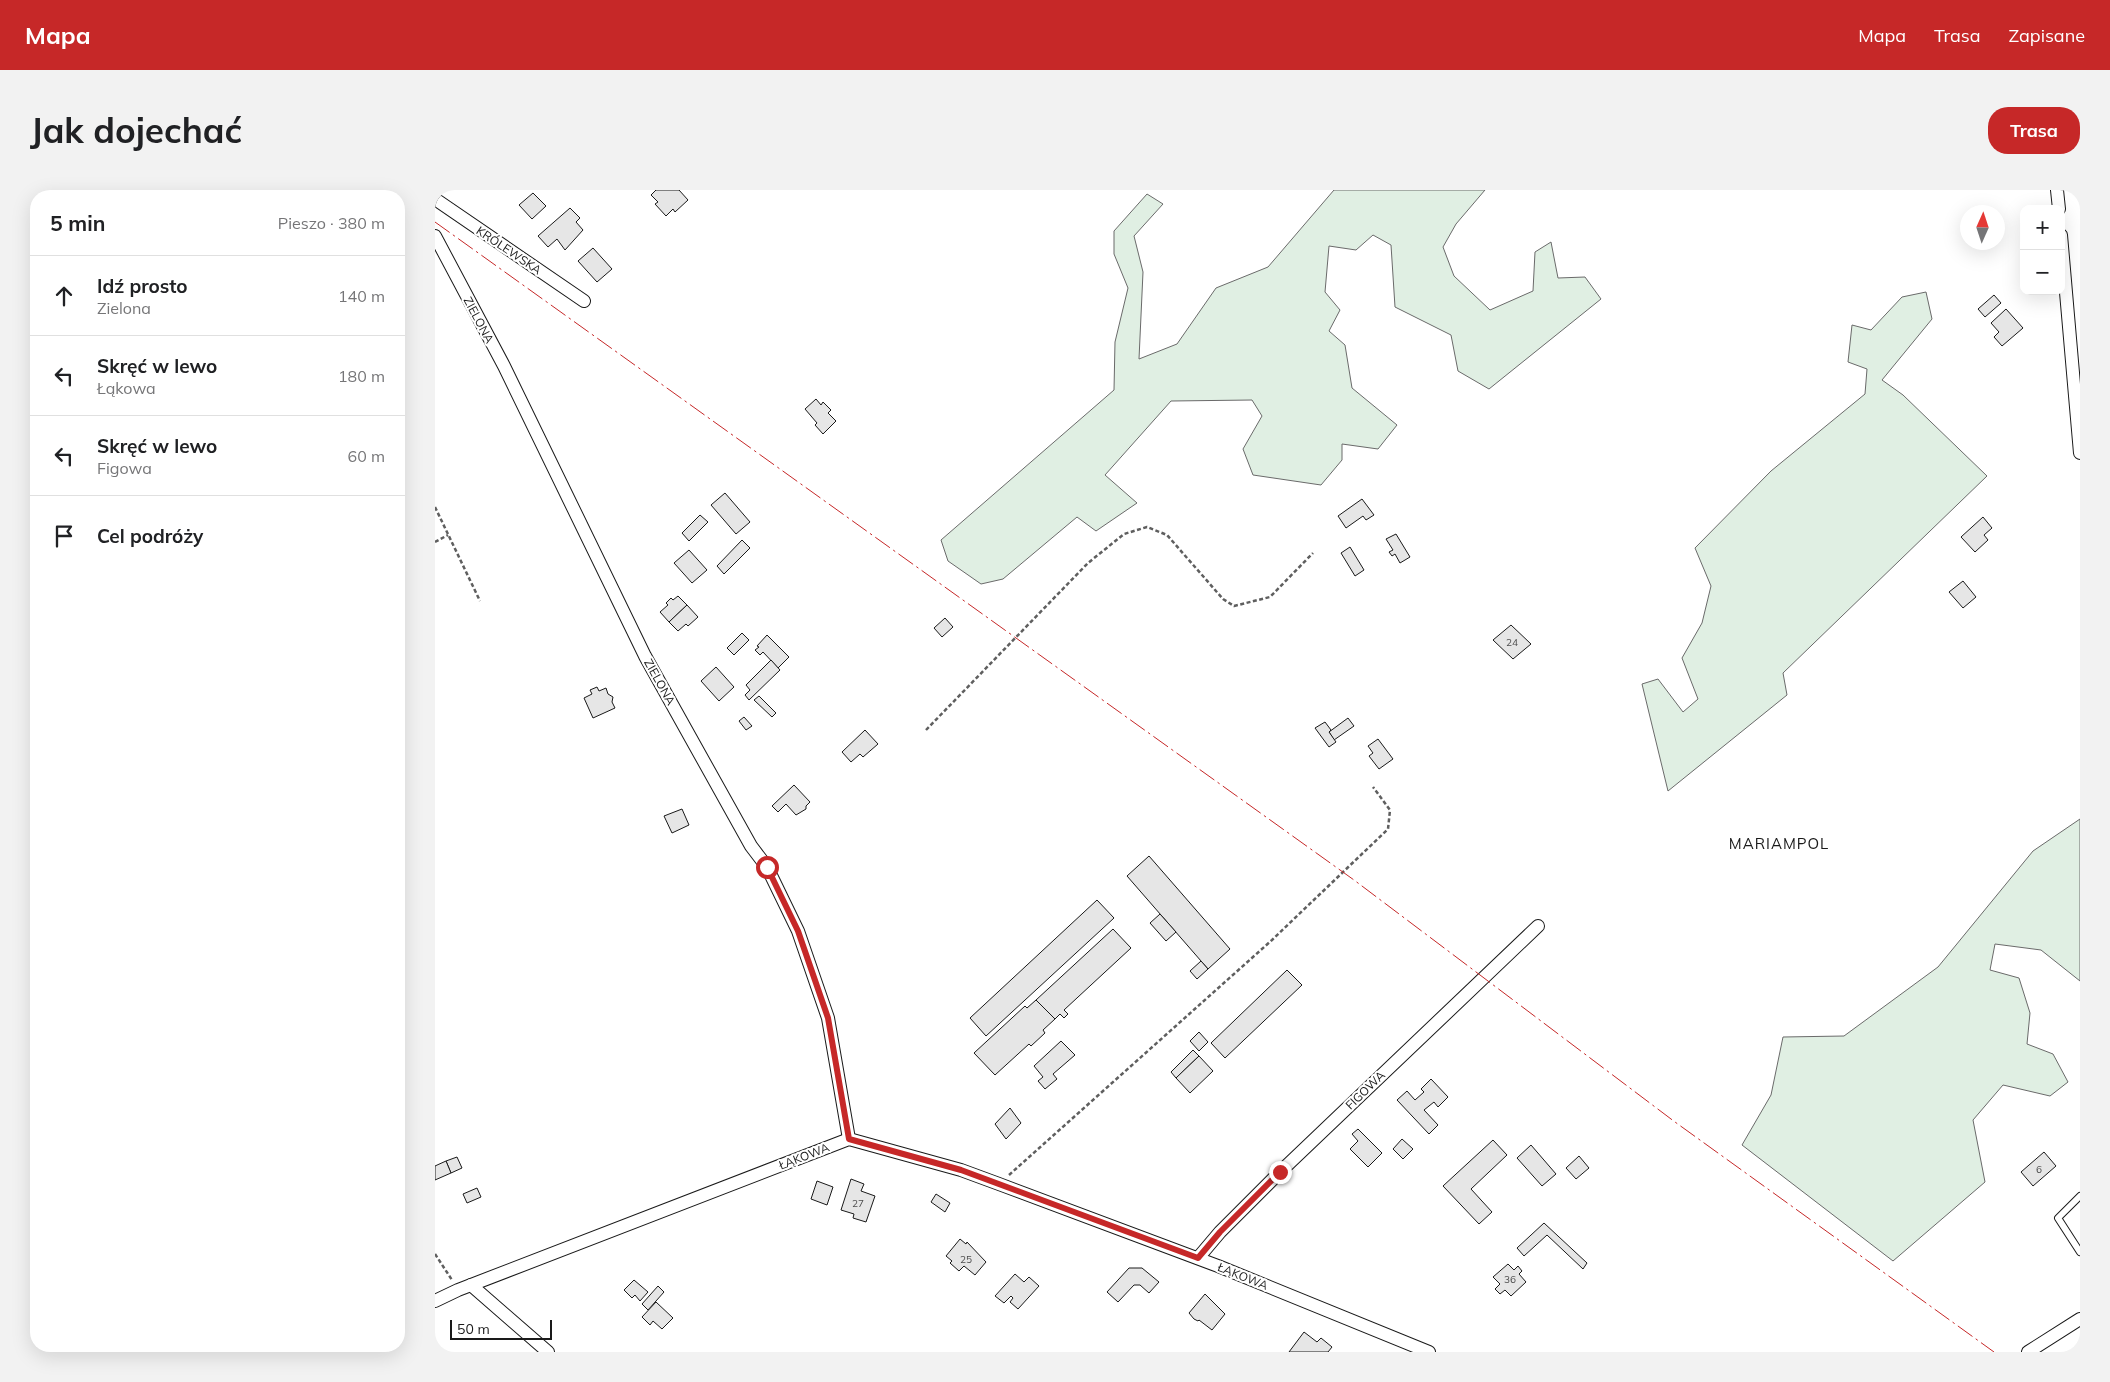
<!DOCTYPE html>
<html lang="pl">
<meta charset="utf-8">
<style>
:root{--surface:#fff;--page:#f2f2f2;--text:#202124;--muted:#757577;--line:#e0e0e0;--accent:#c62828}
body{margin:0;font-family:Mulish,sans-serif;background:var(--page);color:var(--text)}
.controls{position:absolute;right:15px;top:15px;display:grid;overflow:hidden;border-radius:10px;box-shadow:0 5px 20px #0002}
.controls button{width:45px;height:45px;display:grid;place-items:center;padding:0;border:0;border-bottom:1px solid var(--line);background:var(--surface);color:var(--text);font:25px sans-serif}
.compass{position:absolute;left:1525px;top:15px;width:45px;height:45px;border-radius:50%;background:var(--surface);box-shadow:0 5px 20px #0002;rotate:3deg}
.scale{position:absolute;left:15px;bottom:12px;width:102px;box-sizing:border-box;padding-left:5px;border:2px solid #1a1a1a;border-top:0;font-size:14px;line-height:18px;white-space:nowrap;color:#1a1a1a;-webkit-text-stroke:4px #fff;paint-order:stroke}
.stop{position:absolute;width:15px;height:15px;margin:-11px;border:4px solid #c62828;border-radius:50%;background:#fff}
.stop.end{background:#c62828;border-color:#fff;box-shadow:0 1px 5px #0008}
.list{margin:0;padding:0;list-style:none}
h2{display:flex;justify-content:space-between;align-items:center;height:65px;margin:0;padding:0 20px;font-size:21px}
h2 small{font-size:16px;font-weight:400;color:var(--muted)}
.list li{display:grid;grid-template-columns:32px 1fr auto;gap:15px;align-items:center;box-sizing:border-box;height:80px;padding:0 20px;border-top:1px solid var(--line)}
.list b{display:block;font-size:19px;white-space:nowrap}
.list p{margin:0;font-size:16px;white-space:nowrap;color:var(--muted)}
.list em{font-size:16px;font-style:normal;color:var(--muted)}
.icon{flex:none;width:28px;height:28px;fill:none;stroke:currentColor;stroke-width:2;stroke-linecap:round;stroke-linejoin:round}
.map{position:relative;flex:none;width:1645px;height:1162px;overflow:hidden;border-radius:20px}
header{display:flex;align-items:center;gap:30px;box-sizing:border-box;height:70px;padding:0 25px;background:var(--accent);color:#fff}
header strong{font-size:24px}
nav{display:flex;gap:28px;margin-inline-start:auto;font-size:18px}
.intro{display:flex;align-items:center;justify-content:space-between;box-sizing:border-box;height:120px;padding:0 30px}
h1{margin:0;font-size:35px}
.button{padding:12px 22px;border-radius:20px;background:var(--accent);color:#fff;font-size:18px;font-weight:700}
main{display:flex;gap:30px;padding:0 30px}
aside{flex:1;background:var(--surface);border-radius:20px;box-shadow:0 5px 20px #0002}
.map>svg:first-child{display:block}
</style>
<header>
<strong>Mapa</strong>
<nav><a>Mapa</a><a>Trasa</a><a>Zapisane</a></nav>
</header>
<div class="intro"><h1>Jak dojechać</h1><a class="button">Trasa</a></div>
<main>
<aside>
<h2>5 min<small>Pieszo · 380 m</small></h2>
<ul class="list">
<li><svg class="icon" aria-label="ahead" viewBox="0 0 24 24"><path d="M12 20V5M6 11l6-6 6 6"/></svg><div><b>Idź prosto</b><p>Zielona</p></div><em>140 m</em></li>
<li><svg class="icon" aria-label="left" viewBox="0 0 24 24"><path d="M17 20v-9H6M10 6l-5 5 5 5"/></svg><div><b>Skręć w lewo</b><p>Łąkowa</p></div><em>180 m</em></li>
<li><svg class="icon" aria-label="left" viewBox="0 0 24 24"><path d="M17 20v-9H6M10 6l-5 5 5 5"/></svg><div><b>Skręć w lewo</b><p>Figowa</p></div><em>60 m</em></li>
<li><svg class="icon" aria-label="arrive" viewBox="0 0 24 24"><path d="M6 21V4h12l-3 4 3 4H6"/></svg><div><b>Cel podróży</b></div></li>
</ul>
</aside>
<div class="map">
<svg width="1645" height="1162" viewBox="0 0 1645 1162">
<rect width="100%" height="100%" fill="#fff"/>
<g fill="#e0efe3" stroke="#6a6a6a">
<polygon points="899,0 1050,0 1021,34 1008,57 1019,86 1055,120 1098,101 1100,62 1116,52 1123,88 1150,87 1166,109 1054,199 1023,181 1016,145 960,117 956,55 938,45 921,60 894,56 890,102 905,120 894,141 910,155 917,198 962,235 943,259 907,254 907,270 886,295 818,285 808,259 827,226 817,210 736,211 670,285 702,313 661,341 642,327 568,389 546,394 513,371 506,350 679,200 680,152 693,98 679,64 679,41 712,4 728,14 699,46 708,82 704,169 742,154 781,98 833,77"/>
<polygon points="1491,102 1497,129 1447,190 1468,205 1552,286 1348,483 1352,505 1233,601 1207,494 1223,489 1248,522 1263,509 1247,468 1267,433 1276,396 1260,358 1336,281 1430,204 1432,179 1413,172 1417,135 1436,140 1467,107"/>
<polygon points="1645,629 1645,791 1606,760 1560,754 1555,780 1584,788 1595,823 1592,854 1618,864 1633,892 1615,906 1568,895 1538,930 1550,992 1458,1071 1307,955 1336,905 1348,847 1409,846 1503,777 1598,661"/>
</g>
<g fill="#e6e6e6" stroke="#1a1a1a">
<polygon points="221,0 244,0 253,10 240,22 238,19 231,26 220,14 223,12 216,5"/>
<polygon points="98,3 111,16 97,29 84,15"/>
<polygon points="135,18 145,28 141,32 148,40 130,60 122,49 113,57 103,46"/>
<polygon points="158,58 177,79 162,92 143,71"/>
<polygon points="1559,105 1566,113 1550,127 1543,119"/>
<polygon points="1571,119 1588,138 1567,156 1559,147 1564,142 1556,133"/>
<polygon points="381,209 386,215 388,212 396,220 393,223 401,231 388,244 380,235 382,233 370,219"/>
<polygon points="290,303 315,332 301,344 276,315"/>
<polygon points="927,309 939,325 931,330 928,326 911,338 903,326"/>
<polygon points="265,325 273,332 254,351 247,343"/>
<polygon points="1548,327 1557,338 1549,345 1553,350 1540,362 1526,347"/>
<polygon points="961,344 975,367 965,373 960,364 957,366 954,362 958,360 951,349"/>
<polygon points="307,350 315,358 289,384 282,376"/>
<polygon points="915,357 929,380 920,386 906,363"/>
<polygon points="254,360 272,380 257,393 239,373"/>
<polygon points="1528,391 1541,407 1528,418 1514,402"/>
<polygon points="243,406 252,415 234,432 225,422 233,415 231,413 236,408 238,410"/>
<polygon points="252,415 263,427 253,436 251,434 243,441 234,432"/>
<polygon points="510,428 518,437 507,447 499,438"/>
<polygon points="1076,435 1096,454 1078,469 1058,450"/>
<polygon points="307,443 314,450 299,465 292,458"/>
<polygon points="332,445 354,467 343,478 328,462 325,465 320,460 324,457 322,456"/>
<polygon points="336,470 345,480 314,510 310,505 315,500 311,495"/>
<polygon points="281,477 299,497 284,511 266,491"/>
<polygon points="162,497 164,501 171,498 173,504 178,507 177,512 180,518 158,528 149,508 157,504 155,500"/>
<polygon points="324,506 341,523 337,527 319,510"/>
<polygon points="309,527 317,536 311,540 304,531"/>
<polygon points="913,528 919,536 899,550 894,542"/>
<polygon points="890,532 896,540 894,542 901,552 894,557 880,538"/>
<polygon points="430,540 443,554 428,567 425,564 416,572 407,562"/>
<polygon points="943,549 958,569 944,579 934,566 938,563 933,556"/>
<polygon points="359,595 375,612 371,616 371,619 361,625 351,614 343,622 337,616"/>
<polygon points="247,619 254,635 237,643 229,626"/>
<polygon points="714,666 795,759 773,779 692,686"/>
<polygon points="662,710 679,728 551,846 535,828"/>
<polygon points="725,724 741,742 731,751 715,733"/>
<polygon points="678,739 696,758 629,820 633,824 629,828 625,824 620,829 601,810"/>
<polygon points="766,771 773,779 762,789 755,781"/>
<polygon points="852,780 867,795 790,868 776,853"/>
<polygon points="601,810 620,829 608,840 610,843 596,856 594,854 560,885 539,863 590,816 592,818"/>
<polygon points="764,842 773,852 764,861 755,851"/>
<polygon points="626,851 640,865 618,884 622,889 610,899 603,891 608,887 599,876"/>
<polygon points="758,860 764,866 741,888 736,882"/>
<polygon points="764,866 778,881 755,903 741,888"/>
<polygon points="996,889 1013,907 1003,917 999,912 989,920 1003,935 994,944 962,910 972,901 980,910 989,902 986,899"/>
<polygon points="575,918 586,933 571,949 560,934"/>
<polygon points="923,939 947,963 933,977 915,959 923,951 917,944"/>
<polygon points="967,949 978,959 968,969 958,959"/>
<polygon points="1058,950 1072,965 1036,999 1057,1022 1044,1034 1008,996"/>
<polygon points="1096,955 1121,984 1107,996 1082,968"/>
<polygon points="1609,962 1621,976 1598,996 1586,982"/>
<polygon points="1144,966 1154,978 1141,989 1131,978"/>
<polygon points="22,967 27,978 16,983 11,971"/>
<polygon points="11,971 16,983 0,990 0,976"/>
<polygon points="416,989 429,994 426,1001 440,1006 431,1032 418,1028 419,1024 406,1020"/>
<polygon points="382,991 398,997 392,1015 376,1009"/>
<polygon points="42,998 46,1007 32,1013 28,1004"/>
<polygon points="501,1004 515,1013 510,1022 496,1012"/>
<polygon points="1109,1033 1152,1073 1148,1079 1112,1045 1089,1066 1082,1058"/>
<polygon points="525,1049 531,1054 532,1052 551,1072 540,1085 529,1076 524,1081 515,1073 517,1071 511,1066"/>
<polygon points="1073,1074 1079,1080 1083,1076 1087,1081 1084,1084 1091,1092 1076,1106 1070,1100 1065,1104 1060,1099 1065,1094 1058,1087"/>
<polygon points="694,1078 707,1078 724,1092 714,1103 705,1095 699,1095 683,1112 672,1102"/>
<polygon points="580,1084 589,1092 594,1087 604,1096 583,1119 575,1112 578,1108 576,1106 569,1113 560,1106"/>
<polygon points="199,1090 213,1102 205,1111 200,1105 197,1108 189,1100"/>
<polygon points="223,1096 229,1102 213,1120 207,1114"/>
<polygon points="770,1104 790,1124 777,1140 764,1130 763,1131 759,1129 754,1123"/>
<polygon points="221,1112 238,1128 227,1139 218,1131 215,1135 207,1127"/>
<polygon points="869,1142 882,1152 886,1148 897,1157 893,1162 854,1162"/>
</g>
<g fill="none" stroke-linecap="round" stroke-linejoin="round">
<g stroke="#1a1a1a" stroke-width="8">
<polyline id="service" points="1645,1006 1623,1028 1645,1062"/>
</g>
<g stroke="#1a1a1a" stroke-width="14">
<g id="minor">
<polyline points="1622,0 1624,19"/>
<polyline points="0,9 149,111"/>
<polyline points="1626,45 1645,263"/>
<polyline points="0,46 69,176 210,466 316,656 332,677 363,741 393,828 414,949"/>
<polyline points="763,1068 785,1042 845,982 1103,736"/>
<polyline points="36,1095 113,1162"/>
<polyline points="0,1111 23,1100 414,949 526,980 564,994 783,1076 994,1162"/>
<polyline points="1593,1162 1645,1129"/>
</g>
</g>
<g stroke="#5f5f5f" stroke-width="2.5" stroke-dasharray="4 2.5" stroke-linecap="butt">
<polyline points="0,317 45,411"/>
<polyline points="0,352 13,345"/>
<polyline points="491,540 653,373 689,344 712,337 732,345 788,409 799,416 835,407 878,363"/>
<polyline points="574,985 837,750 953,639 955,620 938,597"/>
<polyline points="0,1064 17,1090"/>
</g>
<use href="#service" stroke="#fff" stroke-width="6"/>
<use href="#minor" stroke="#fff" stroke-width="12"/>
<polyline stroke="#c62828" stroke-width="1" stroke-dasharray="18 4 2.5 4" stroke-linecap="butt" points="0,32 919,690 1240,932 1559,1162"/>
</g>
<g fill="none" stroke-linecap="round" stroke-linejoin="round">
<polyline stroke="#c62828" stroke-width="6" points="332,677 363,741 393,828 414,949 526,980 763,1068 785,1042 845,982"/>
</g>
<g text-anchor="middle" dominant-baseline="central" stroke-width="4" stroke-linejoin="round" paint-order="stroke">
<g font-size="10" fill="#4d4d4d">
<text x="1077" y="452">24</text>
<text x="1604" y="979">6</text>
<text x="423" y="1013">27</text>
<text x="531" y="1069">25</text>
<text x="1075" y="1089">36</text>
</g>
<g font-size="12" fill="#1a1a1a" stroke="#fff">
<text transform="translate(74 60) rotate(34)">KRÓLEWSKA</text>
<text transform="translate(44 130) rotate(62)">ZIELONA</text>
<text transform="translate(225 492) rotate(61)">ZIELONA</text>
<text transform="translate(930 900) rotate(-44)">FIGOWA</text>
<text transform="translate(369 966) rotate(-21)">ŁĄKOWA</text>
<text transform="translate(808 1086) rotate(22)">ŁĄKOWA</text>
</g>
<g font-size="15" letter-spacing="1" fill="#1a1a1a" stroke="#fff">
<text x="1344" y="653">MARIAMPOL</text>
</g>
</g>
</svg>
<div class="controls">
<button>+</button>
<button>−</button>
</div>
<svg class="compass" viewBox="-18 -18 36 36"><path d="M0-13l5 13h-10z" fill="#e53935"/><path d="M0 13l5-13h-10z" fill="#757577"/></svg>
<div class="scale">50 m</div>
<div class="stop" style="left:332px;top:677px"></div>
<div class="stop end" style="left:845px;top:982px"></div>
</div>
</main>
